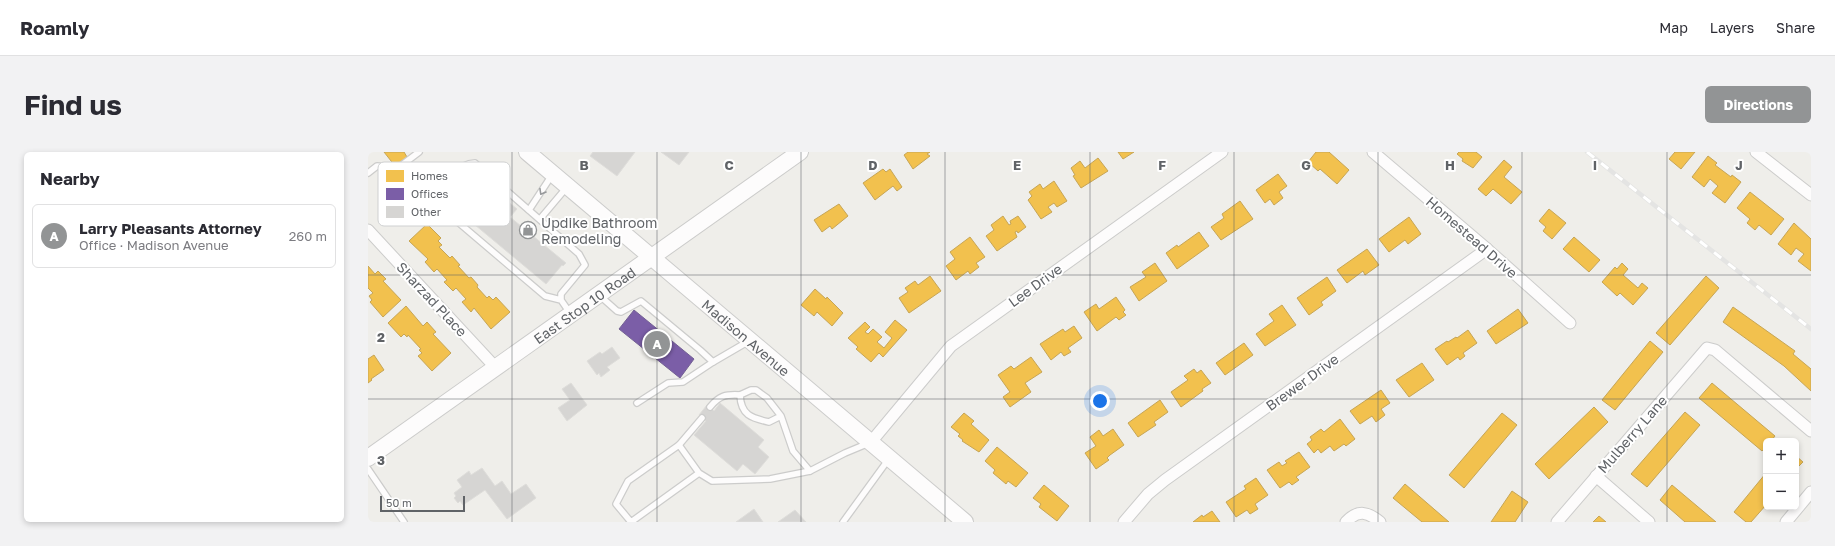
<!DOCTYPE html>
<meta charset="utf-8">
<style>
:root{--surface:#fff;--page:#f2f2f3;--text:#2b2b33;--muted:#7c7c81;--line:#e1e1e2;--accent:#929495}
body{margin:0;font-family:"Golos Text",sans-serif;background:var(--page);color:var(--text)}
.controls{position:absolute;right:12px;bottom:12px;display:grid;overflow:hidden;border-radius:6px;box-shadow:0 2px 6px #0003}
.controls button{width:36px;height:36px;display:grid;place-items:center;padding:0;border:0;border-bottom:1px solid var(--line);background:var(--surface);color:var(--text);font:20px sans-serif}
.scale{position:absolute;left:12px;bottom:10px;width:85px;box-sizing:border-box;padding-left:4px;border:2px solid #606367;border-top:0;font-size:11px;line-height:14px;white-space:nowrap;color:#606367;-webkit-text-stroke:3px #fff;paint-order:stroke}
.you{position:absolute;left:732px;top:249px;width:14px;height:14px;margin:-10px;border:3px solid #fff;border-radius:50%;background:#1a73e8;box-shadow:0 0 0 6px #1a73e833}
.badge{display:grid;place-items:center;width:26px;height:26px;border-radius:50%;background:var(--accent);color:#fff;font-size:13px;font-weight:700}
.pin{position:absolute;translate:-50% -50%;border:2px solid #fff;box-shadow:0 1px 4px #0006}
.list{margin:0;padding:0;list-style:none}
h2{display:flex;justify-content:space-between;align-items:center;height:52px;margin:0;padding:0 16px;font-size:17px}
h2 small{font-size:13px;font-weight:400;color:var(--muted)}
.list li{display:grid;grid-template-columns:26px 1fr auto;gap:12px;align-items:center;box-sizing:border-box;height:64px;margin:0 8px 8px;padding:0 8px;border:1px solid var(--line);border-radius:6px}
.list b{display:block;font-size:15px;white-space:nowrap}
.list p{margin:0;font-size:13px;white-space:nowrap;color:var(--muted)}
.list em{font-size:13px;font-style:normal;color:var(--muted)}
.map{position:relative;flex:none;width:1443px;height:370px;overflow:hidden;border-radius:6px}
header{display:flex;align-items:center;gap:24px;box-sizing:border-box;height:56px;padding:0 20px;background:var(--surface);border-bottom:1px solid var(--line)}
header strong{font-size:19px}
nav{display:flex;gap:22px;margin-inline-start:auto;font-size:14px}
.intro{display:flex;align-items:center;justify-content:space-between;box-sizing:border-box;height:96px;padding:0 24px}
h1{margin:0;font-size:28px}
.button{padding:10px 18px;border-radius:6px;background:var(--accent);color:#fff;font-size:14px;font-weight:700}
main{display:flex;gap:24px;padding:0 24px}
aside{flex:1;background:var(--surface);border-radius:6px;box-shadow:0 2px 6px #0003}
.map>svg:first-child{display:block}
</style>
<header>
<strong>Roamly</strong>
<nav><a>Map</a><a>Layers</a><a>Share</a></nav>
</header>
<div class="intro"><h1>Find us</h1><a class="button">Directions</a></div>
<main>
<aside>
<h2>Nearby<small></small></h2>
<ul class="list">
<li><span class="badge">A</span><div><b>Larry Pleasants Attorney</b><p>Office · Madison Avenue</p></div><em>260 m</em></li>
</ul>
</aside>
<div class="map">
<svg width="1443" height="370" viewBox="0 0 1443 370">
<rect width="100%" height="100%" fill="#efeeea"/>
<g fill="#f2c14e" stroke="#c6a556">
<polygon points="16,0 36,0 39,5 27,14"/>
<polygon points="540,0 562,0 559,2 562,4 545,17 536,3"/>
<polygon points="750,0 766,0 755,7"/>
<polygon points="948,0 961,0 981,18 969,32 952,17 950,19 940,10"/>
<polygon points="1091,0 1108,0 1114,5 1105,16 1094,9 1095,7 1089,2"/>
<polygon points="1307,0 1306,0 1327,0 1313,17 1301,7"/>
<polygon points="1340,4 1349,11 1347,13 1363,25 1364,23 1373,30 1357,51 1344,41 1350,34 1342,27 1336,35 1324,25"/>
<polygon points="730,6 740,19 713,36 705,24 707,23 703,16 712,9 717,16"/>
<polygon points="1136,8 1144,15 1136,25 1154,40 1143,52 1125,37 1118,44 1110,37"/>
<polygon points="515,17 518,20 522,17 534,35 529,39 525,34 507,48 495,31"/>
<polygon points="910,22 919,34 911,40 915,46 906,53 902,47 897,51 888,38"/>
<polygon points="686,29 699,49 689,55 686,51 680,55 684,60 673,67 660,48 664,44 661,40 672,32 675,37"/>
<polygon points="1382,40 1416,67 1403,83 1391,73 1387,78 1379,71 1382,67 1369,56"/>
<polygon points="872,49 885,67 853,88 843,75 856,66 854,62"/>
<polygon points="471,52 480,64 464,77 462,74 454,80 446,68"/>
<polygon points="1181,57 1198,71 1184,87 1175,79 1178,75 1171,69"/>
<polygon points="635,64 641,73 643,72 642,69 650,64 658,75 650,81 649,79 647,80 649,85 629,99 618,84 626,78 623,73"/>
<polygon points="1041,65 1053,82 1040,92 1037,88 1021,100 1011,87"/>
<polygon points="1426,71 1443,87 1443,119 1430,109 1436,102 1428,96 1423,103 1410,92"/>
<polygon points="59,72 73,86 70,89 74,93 71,95 82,106 84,104 92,113 90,114 101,126 103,125 110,133 109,135 119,146 121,144 125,148 128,145 142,160 123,177 106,156 103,160 94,150 98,147 88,136 85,139 76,130 79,128 69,117 66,120 57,110 60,107 41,89"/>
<polygon points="831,80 841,94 809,117 798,101 809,93 810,95"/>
<polygon points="602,85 617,105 608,111 611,115 602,122 600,119 588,128 578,114 587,107 582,100"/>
<polygon points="1206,85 1232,108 1221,120 1195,97"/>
<polygon points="999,97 1011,113 997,123 995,119 979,131 969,118"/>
<polygon points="787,111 799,129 771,149 762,135 778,125 774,120"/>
<polygon points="1254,111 1260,117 1255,123 1270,136 1274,131 1280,136 1265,153 1252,141 1249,144 1234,130 1247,115 1249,117"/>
<polygon points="0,114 7,122 10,119 18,127 15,129 33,148 15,165 2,150 4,148 1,144 5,141 0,136"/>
<polygon points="562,124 573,139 541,161 531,146 540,140 537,136 547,129 550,133"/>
<polygon points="1338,124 1351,136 1302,193 1288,181"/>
<polygon points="959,125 968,139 953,150 955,153 941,163 929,146"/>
<polygon points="447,137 458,147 459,145 475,161 464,174 449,160 446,164 433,153"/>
<polygon points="748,145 757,158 755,160 758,163 751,168 748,165 729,179 716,160 728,152 731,157"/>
<polygon points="914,153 928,173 897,194 888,182 906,169 901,162"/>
<polygon points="38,154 55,174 59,170 68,180 65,182 83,201 64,219 50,204 54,201 51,198 53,197 40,183 39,185 36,182 33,185 20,171"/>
<polygon points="1365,155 1427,199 1425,202 1443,217 1443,239 1416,214 1355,170"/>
<polygon points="1150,157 1160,171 1128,192 1119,179"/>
<polygon points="527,168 539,178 515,205 511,201 503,210 488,197 490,195 480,186 497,170 502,175 497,180 500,182 505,177 514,185 509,190 516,196 524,186 517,180"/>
<polygon points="706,174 714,186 700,196 703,200 696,204 693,200 683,208 672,192 695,177 697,180"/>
<polygon points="1100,178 1109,191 1095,201 1097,204 1092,208 1090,205 1079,213 1067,197 1079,189 1080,190 1088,185 1089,186"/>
<polygon points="1282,189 1295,200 1247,258 1234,248"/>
<polygon points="876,191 885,203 857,223 848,211"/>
<polygon points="6,203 16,218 3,227 4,228 0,231 0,207"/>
<polygon points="663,205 674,220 657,231 663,240 642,255 635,245 642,240 630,223 643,214 646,217"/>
<polygon points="1054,211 1066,228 1041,245 1028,228"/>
<polygon points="826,217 829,221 833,218 843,231 834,237 835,239 813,255 803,240 820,228 816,224"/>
<polygon points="1344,231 1407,284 1403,289 1398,289 1398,295 1394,299 1331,246"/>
<polygon points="1013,238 1022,251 1013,257 1017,263 1008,270 1004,264 992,272 982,259"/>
<polygon points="792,248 800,260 786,270 788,273 770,285 760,271"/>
<polygon points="1226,255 1240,270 1181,327 1167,312"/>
<polygon points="1317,260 1332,273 1279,335 1263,322"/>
<polygon points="596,261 606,269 603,272 621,288 611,300 594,289 595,288 590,284 592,282 583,275"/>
<polygon points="1134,261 1149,273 1096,336 1081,323"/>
<polygon points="972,267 987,287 978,294 976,292 966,299 962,294 953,301 950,297 946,301 939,292 944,288 942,285 953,277 956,280"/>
<polygon points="745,277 756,293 742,303 739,306 741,308 728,317 717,301 728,294 722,285 731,278 735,284"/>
<polygon points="629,295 660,321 648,335 640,329 638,332 625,321 627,318 617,309"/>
<polygon points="931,300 942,315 928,325 931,328 924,333 921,330 912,336 899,318 911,310 914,314 919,311 917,309"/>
<polygon points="1428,304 1435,310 1428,317"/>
<polygon points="1398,321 1398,353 1383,370 1378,370 1366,360"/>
<polygon points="888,326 900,343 887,352 890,357 882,362 879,358 868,365 858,350 878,337 876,334"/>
<polygon points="1037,332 1081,370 1054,370 1025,346"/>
<polygon points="676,333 701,354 689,369 671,355 673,352 665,346"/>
<polygon points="1304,333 1348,370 1317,370 1292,348"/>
<polygon points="1144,339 1160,350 1147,370 1123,370"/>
<polygon points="844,359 852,370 825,370 834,363 835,365"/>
<polygon points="1231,364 1238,370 1225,370"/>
</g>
<polygon fill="#7b5ea7" stroke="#736094" points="266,158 326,207 312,226 251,177"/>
<g fill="#d6d5d3" stroke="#deddda">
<polygon points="225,0 267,0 249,24 222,4"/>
<polygon points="293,0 321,0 311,13"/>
<polygon points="106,21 149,57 142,65 198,111 195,114 194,113 178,132 83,53"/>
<polygon points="244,195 252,206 239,215 242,218 233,225 231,221 229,223 219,209 232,200 234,202"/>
<polygon points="203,231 219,253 199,269 190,256 202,248 194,237"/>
<polygon points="352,251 396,288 390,295 401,305 387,322 375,312 369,319 326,283 338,269 331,263 339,253 346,259"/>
<polygon points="114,316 127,334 134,329 143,342 158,332 168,346 139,367 117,338 95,353 92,349 90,351 86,346 88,344 86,341 94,335 89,328 101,319 103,323"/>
<polygon points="386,357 395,370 368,370"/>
<polygon points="427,358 438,370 410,370"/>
</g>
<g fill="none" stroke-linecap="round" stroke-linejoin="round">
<g stroke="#cccccb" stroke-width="8">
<g id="lane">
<polyline points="0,21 9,14 30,16 51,0"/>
<polyline points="161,58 184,23"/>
<polyline points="172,67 199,35"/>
<polyline points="231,143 249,159 253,160 273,149 332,198 345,210 381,189"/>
<path d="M193 148 177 144 71 54 69 50C77 34 88 11 107 11L211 102 217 113 193 142V148L202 161"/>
<polyline points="269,251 300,231 315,230 345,210"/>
<path d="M342 255C351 244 357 242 372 243"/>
<path d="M413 264 401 270C383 266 373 263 372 243L383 238H388L399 246 413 264 425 299 442 319"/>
<polyline points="311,293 334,266"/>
<polyline points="0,317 36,370"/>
<polyline points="331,321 311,293 260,329 248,352 263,370 331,321 344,329 402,327 442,319 477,301 501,291"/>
<polyline points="475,370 520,308"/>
</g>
</g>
<g stroke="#cccccb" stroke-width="13">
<g id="street">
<polyline points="1005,0 1119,97 1202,171"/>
<polyline points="1388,0 1443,43"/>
<polyline points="0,78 128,216"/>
<polyline points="503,290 583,194 854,0"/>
<polyline points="1228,324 1281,370"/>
<polyline points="756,370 780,342 797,328 1119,97"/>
<path d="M978 370C990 357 1000 360 1012 370"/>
<polyline points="1189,370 1339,196 1347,198 1443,279"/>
<polyline points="1418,370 1443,340"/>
</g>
</g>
<g stroke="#cccccb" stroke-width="18">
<g id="secondary">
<path id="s1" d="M159 0 597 370"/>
<path id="s2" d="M0 306 432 0"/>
</g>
</g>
<use href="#lane" stroke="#fdfcfc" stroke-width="5.5"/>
<use href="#street" stroke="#fdfcfc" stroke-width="11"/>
<use href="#secondary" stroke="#fdfcfc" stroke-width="16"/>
<g stroke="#e4e4e3" stroke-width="4.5">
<polyline id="rail" points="1219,0 1443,177"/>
</g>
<use href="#rail" stroke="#fff" stroke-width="3" stroke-dasharray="9" stroke-linecap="butt"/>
</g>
<defs><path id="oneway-chevron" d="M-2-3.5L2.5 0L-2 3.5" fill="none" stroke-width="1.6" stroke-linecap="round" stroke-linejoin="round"/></defs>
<use stroke="#97999b" href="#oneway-chevron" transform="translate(174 40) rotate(120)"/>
<path fill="none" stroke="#606367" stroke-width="1" stroke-opacity="0.55" d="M144 0V370M289 0V370M433 0V370M577 0V370M722 0V370M866 0V370M1010 0V370M1154 0V370M1299 0V370M0 123H1443M0 247H1443"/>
<defs>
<g id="shop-ring" transform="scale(0.9)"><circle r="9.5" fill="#fff" stroke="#929495" stroke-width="1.5"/><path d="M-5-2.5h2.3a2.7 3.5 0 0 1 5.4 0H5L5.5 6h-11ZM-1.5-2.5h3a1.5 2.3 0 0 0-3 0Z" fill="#929495"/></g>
</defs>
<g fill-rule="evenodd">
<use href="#shop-ring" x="160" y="78"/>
</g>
<g text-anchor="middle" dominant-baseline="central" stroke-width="4" stroke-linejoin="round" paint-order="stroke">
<g font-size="14" fill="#606367" stroke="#fff" text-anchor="start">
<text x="173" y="70">Updike Bathroom<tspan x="173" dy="16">Remodeling</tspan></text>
</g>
<g font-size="14" fill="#606367" stroke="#fff">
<text transform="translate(1104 85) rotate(41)">Homestead Drive</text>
<text transform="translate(667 133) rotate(-36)">Lee Drive</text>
<text transform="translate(64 147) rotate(47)">Sharzad Place</text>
<text stroke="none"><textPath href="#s2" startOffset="265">East Stop 10 Road</textPath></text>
<text stroke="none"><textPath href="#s1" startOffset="287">Madison Avenue</textPath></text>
<text transform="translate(934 230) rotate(-36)">Brewer Drive</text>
<text transform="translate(1264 282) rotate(-49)">Mulberry Lane</text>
</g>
</g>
<rect x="10" y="10" width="132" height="64" rx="6" fill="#fff" stroke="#cfd0d1" stroke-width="1"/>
<rect x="18" y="18" width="18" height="12" fill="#f2c14e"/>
<rect x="18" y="36" width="18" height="12" fill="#7b5ea7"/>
<rect x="18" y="54" width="18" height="12" fill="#d6d5d3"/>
<g font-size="11" fill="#606367">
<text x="43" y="28">Homes</text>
<text x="43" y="46">Offices</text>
<text x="43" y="64">Other</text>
</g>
<g font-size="13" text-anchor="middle" font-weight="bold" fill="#606367" stroke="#fff" stroke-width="4" stroke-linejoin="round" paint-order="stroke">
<text x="216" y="18">B</text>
<text x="361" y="18">C</text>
<text x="505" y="18">D</text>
<text x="649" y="18">E</text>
<text x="794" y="18">F</text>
<text x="938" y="18">G</text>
<text x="1082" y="18">H</text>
<text x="1227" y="18">I</text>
<text x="1371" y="18">J</text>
<text x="13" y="190">2</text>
<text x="13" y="313">3</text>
</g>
</svg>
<div class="controls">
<button>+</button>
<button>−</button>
</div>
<div class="scale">50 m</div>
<div class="you"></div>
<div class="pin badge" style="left:289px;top:192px">A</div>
</div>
</main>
